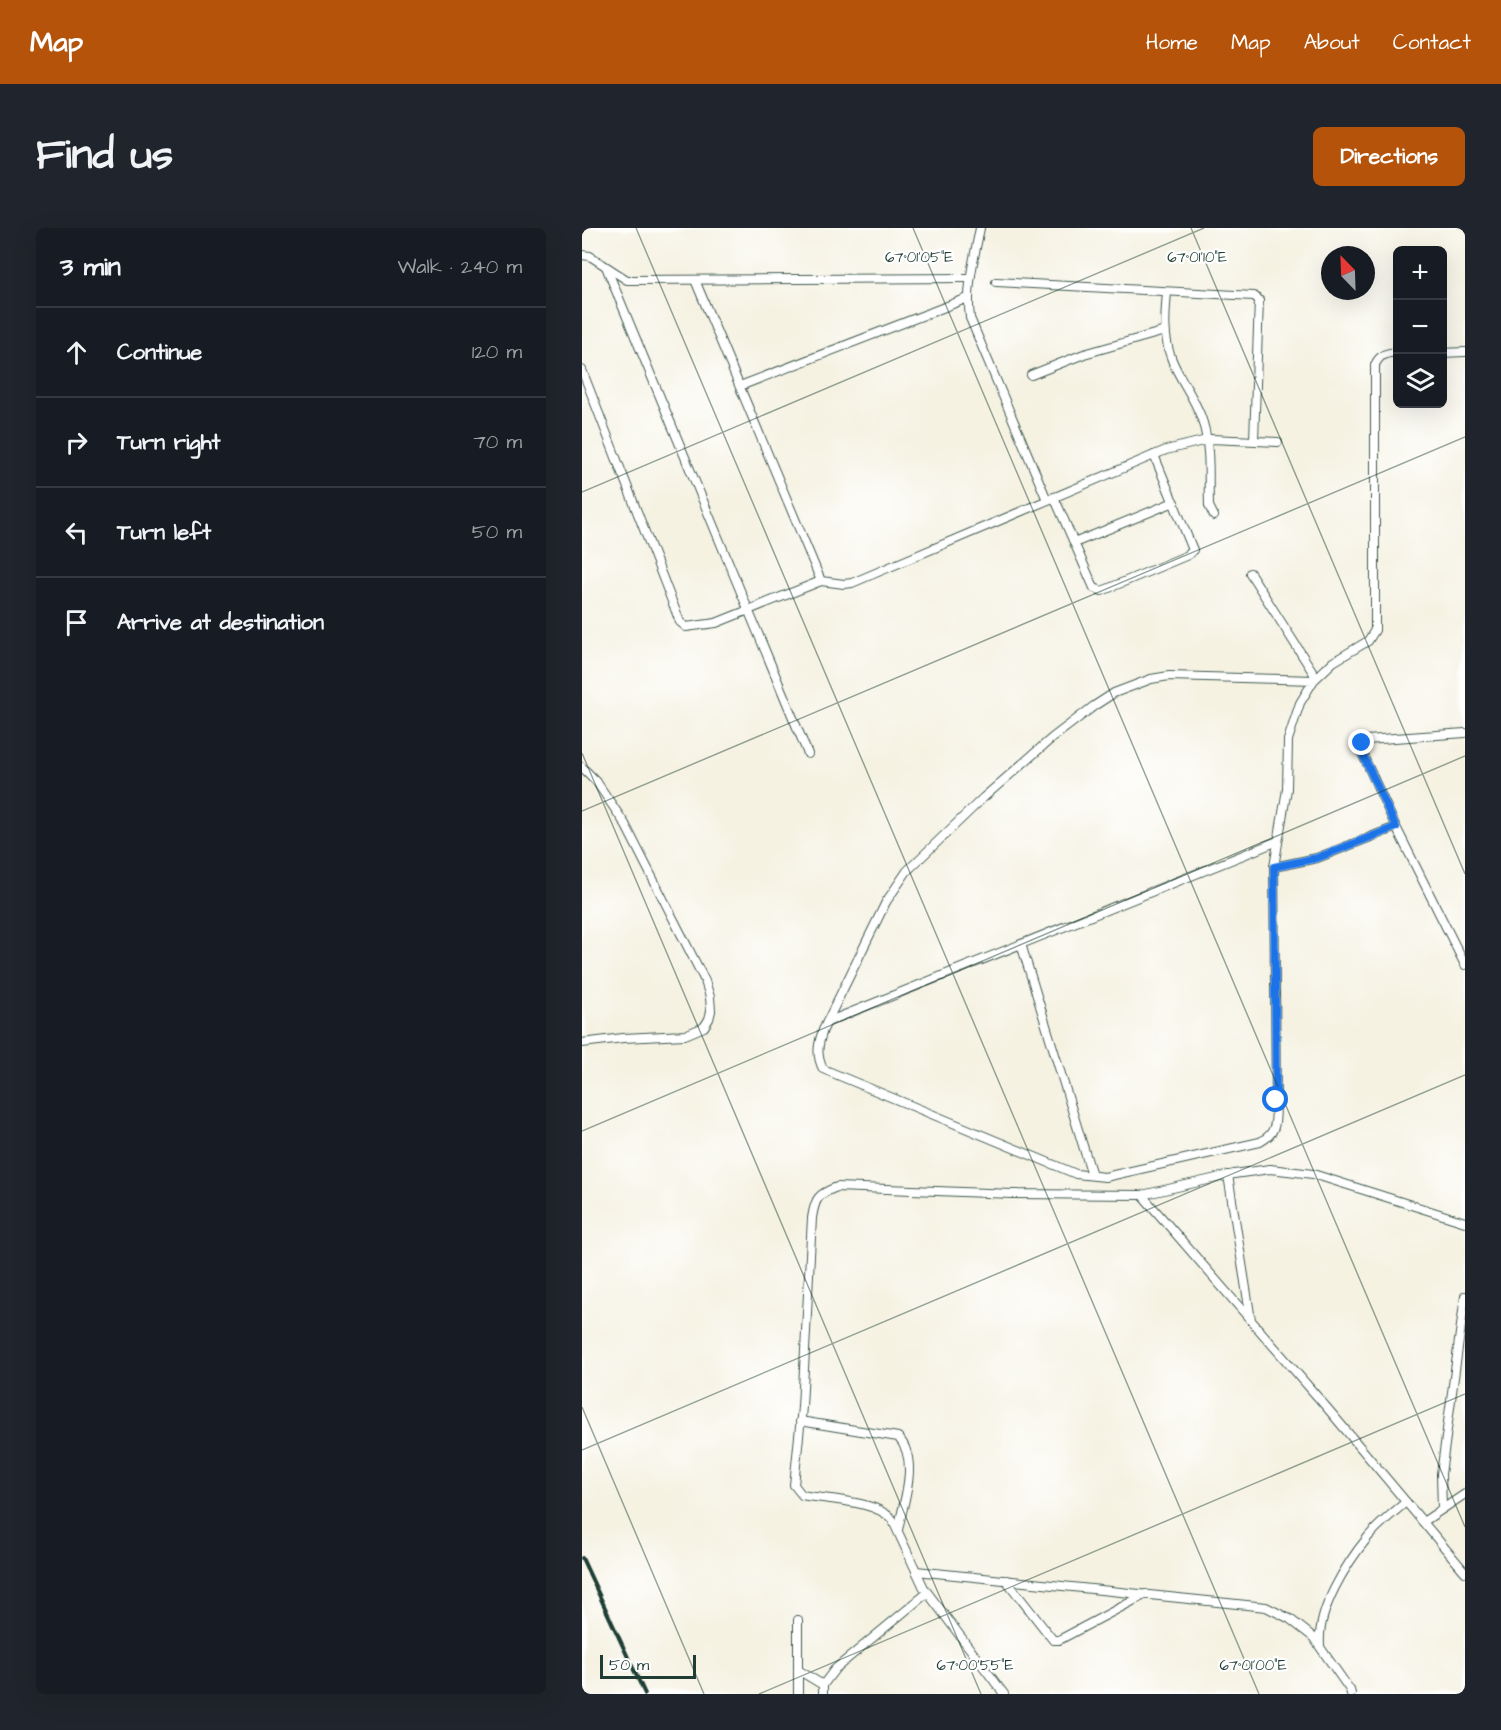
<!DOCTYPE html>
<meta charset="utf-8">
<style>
:root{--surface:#171b24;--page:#20242c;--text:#f1f3f6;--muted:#9ea1a6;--line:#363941;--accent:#b45309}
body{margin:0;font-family:"Architects Daughter",sans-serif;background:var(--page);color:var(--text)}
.controls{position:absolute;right:18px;top:18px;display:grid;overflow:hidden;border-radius:9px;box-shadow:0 6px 24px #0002}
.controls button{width:54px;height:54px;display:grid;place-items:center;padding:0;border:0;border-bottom:2px solid var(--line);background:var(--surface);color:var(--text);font:30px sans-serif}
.compass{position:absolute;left:739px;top:18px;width:54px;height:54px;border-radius:50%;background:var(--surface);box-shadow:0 6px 24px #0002;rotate:337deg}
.scale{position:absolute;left:18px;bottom:15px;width:96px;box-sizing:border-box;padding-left:6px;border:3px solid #1f3d34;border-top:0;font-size:16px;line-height:21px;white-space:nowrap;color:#1f3d34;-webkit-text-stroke:4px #fff;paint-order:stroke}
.stop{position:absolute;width:18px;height:18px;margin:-14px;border:4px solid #1a73e8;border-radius:50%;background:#fff}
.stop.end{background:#1a73e8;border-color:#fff;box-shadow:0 2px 6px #0008}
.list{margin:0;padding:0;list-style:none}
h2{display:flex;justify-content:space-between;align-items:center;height:78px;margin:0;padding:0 24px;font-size:26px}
h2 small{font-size:20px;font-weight:400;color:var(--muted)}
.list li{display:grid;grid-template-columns:39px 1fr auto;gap:18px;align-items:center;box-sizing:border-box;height:90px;padding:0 24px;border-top:2px solid var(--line)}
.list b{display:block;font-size:22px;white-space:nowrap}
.list em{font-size:20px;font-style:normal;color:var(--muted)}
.icon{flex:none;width:33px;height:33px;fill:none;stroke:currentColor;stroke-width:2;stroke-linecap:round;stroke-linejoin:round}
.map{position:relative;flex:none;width:883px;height:1466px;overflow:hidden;border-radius:9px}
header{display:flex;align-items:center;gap:36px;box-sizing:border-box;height:84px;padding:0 30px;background:var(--accent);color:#fff}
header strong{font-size:28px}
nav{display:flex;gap:33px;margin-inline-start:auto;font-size:21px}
.intro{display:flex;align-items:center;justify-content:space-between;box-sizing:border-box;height:144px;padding:0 36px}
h1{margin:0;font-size:42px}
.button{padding:15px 27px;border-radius:9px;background:var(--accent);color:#fff;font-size:21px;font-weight:700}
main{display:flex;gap:36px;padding:0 36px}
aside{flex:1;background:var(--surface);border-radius:9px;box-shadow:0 6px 24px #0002}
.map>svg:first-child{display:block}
</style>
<header>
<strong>Map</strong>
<nav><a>Home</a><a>Map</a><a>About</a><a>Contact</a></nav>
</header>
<div class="intro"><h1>Find us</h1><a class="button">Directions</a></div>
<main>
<aside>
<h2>3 min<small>Walk · 240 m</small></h2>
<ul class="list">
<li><svg class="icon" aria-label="ahead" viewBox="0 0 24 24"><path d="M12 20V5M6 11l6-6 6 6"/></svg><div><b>Continue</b></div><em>120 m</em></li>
<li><svg class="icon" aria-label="right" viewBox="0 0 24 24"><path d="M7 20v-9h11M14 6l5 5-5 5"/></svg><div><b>Turn right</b></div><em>70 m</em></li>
<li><svg class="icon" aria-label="left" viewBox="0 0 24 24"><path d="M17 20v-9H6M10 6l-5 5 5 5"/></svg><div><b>Turn left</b></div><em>50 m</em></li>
<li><svg class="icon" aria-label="arrive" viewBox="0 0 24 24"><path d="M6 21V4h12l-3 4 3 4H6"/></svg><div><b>Arrive at destination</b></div></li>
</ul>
</aside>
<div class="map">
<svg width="883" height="1466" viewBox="0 0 883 1466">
<rect width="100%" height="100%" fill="#fff"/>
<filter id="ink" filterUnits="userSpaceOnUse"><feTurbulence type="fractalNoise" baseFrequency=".0167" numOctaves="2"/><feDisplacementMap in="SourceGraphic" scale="12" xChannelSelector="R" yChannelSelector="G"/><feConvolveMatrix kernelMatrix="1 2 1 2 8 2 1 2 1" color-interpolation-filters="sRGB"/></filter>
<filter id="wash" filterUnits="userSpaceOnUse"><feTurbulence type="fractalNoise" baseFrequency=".008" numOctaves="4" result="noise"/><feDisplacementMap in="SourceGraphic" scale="24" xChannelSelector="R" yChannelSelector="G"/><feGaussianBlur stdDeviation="1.35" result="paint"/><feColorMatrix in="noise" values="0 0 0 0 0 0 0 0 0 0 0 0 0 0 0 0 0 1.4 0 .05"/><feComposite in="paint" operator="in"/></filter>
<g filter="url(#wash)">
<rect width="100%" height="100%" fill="#f5f2e2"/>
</g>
<g filter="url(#ink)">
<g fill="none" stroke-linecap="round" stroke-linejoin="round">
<g stroke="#3f584e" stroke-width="10">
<g id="service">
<path d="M398 0C392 31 384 59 388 90L465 272"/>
<polyline points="0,27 8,28 45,52 387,50"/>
<polyline points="25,41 226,526"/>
<polyline points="113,52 239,353"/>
<polyline points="414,54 672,68 677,72 672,212"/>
<path d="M585 64C583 87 581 110 590 132 599 154 615 173 621 195 629 221 626 252 627 278L632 288"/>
<polyline points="860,125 883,124"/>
<polyline points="0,142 98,394 104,399 134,395 239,353 262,356 270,355 584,222 629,211 696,214"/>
<polyline points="449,147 502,126 583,103"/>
<polyline points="158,158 386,70"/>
<polyline points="472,269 512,360 520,363 606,327 611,322 572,227"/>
<polyline points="492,315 592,274"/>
<polyline points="668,345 734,449"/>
<path d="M732 452 587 448 569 451 532 465 512 478 470 510 401 570 325 643 304 674 241 802C236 816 234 827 241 841L494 946 523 949 678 914C697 904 693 891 694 872L692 639 705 561 706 512 718 475 732 452 751 434 786 413 793 402V137C798 126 804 125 816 124"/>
<polyline points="883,505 785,512 780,515 780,525 814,599 883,737"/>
<polyline points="0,539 14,553 43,596 123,753 128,769 129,783 127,791 122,799 103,807 41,810 0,815"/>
<polyline points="692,639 735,630 814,599"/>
<polyline points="439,716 510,947"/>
<polyline points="245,794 696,613"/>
<polyline points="646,947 669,1092"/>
<polyline points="560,967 746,1181 883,1344"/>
<path d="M218 1193 316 1209C338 1232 321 1275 316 1302"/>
<polyline points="860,1280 859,1246 883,1068"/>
<polyline points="841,1294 883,1266"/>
<polyline points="334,1343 684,1379 708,1391 731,1409 768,1462 769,1466"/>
<polyline points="424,1352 471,1412 477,1412 564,1366"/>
<path d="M738 1417C735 1382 764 1336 786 1309 797 1296 811 1285 824 1274"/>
<polyline points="216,1442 241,1457"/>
<polyline points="216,1466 216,1392"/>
<polyline points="241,1466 241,1457 253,1441 345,1365"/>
<path d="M422 1466 342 1360 310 1291C292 1272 246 1272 220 1267L212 1257 220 1179 230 990C233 970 236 966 255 959L430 966 560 967 652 946 688 941 731 946 883 994"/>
</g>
</g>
<use href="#service" stroke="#fff" stroke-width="8"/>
<polyline stroke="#1f3d34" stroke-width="4" points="0,1330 63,1466"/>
</g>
</g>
<g fill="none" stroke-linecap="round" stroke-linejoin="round" filter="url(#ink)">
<polyline stroke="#1a73e8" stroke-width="8" points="694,872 692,639 735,630 814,599 780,525 780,515"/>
</g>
<path fill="none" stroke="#1f3d34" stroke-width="1.5" stroke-opacity="0.45" d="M54 0 677 1466M331 0 883 1299M609 0 883 646M0 264 622 0M0 525 399 1466M0 583 883 209M0 903 883 528M0 1179 122 1466M0 1222 883 847M177 1466 883 1166"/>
<g font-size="15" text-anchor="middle" fill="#1f3d34" stroke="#fff" stroke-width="4.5" stroke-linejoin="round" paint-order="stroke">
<text x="337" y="34">67°01'05"E</text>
<text x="615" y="34">67°01'10"E</text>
<text x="393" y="1442">67°00'55"E</text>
<text x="671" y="1442">67°01'00"E</text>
</g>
</svg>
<div class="controls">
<button>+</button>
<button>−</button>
<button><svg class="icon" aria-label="layers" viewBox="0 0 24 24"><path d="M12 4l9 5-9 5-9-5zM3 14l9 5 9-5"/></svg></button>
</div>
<svg class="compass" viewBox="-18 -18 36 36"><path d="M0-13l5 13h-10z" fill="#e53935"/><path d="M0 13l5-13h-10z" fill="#9ea1a6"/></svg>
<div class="scale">50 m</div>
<div class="stop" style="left:694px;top:872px"></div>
<div class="stop end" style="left:780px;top:515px"></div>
</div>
</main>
